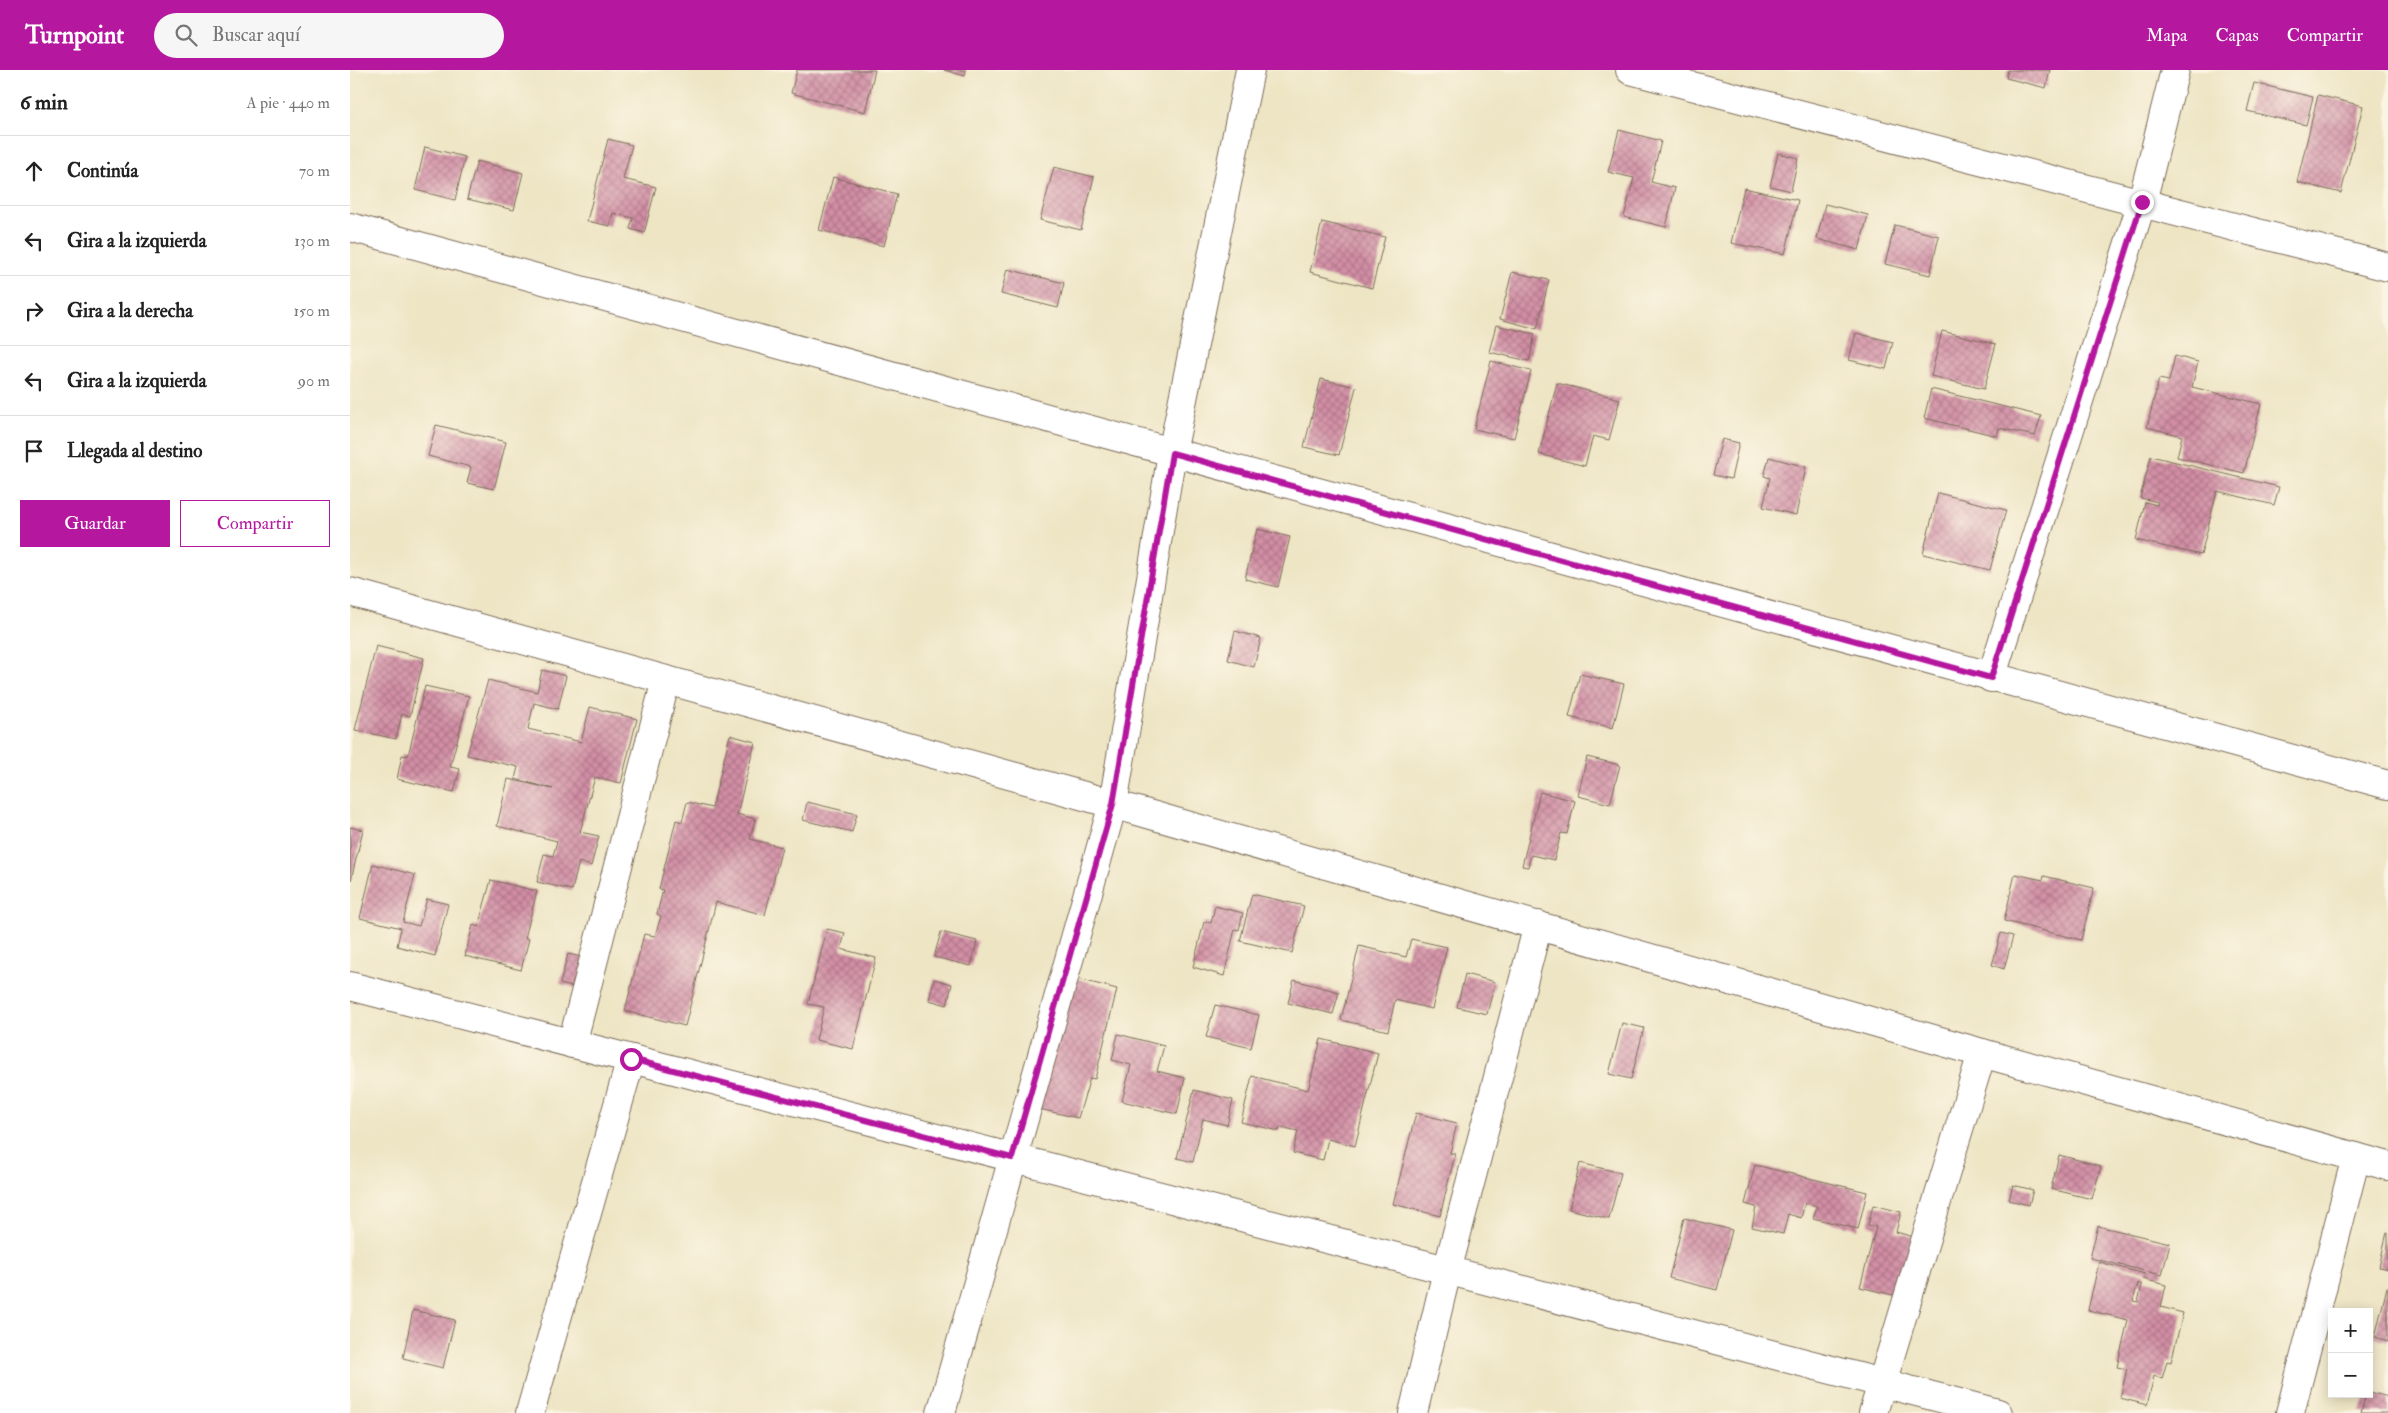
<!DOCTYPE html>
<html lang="es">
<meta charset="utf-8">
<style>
:root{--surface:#fff;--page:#f6f6f6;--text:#222;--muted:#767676;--line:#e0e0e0;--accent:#b5179e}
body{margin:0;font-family:"IM FELL Double Pica",serif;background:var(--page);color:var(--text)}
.controls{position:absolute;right:15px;bottom:15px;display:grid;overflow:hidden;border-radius:0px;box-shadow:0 2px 12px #0003}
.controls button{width:45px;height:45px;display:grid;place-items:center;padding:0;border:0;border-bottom:1px solid var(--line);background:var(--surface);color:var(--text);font:25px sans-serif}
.stop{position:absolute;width:15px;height:15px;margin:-11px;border:4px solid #b5179e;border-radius:50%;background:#fff}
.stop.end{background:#b5179e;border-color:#fff;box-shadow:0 1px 5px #0008}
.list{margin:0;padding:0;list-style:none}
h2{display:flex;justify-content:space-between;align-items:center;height:65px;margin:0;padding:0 20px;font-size:21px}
h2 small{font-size:16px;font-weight:400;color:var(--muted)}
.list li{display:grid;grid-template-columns:32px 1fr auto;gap:15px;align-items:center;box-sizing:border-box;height:70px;padding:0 20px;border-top:1px solid var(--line)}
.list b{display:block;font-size:19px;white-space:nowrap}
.list em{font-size:16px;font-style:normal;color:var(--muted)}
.actions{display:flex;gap:10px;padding:15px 20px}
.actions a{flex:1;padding:11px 0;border:1px solid var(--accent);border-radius:0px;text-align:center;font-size:18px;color:var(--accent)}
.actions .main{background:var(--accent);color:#fff}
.icon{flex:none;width:28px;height:28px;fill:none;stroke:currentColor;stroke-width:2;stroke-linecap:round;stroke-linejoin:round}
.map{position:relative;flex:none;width:2038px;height:1343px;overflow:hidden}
header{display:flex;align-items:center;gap:30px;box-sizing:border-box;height:70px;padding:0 25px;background:var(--accent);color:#fff}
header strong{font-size:24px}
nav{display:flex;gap:28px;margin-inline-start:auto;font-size:18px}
.search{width:350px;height:45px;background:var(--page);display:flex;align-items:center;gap:12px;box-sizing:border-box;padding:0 18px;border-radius:28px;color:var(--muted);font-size:19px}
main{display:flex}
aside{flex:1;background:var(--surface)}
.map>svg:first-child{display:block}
</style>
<header>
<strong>Turnpoint</strong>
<div class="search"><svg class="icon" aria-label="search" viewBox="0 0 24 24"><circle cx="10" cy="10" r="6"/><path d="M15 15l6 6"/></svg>Buscar aquí</div>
<nav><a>Mapa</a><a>Capas</a><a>Compartir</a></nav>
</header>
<main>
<aside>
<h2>6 min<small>A pie · 440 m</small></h2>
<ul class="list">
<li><svg class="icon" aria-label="ahead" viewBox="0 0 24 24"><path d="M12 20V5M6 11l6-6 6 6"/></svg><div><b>Continúa</b></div><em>70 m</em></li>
<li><svg class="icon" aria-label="left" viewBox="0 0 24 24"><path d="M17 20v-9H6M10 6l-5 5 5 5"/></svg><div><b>Gira a la izquierda</b></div><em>130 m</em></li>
<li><svg class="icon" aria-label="right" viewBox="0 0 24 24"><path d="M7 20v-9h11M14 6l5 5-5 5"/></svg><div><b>Gira a la derecha</b></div><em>150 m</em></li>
<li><svg class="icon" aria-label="left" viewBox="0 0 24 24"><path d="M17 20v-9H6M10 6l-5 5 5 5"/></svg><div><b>Gira a la izquierda</b></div><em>90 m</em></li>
<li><svg class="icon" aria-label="arrive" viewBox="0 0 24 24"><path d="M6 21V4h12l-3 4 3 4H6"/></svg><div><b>Llegada al destino</b></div></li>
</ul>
<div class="actions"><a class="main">Guardar</a><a>Compartir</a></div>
</aside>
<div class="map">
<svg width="2038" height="1343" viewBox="0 0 2038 1343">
<defs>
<pattern id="building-cross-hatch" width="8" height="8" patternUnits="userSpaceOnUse" patternTransform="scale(1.25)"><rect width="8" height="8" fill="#d28ea5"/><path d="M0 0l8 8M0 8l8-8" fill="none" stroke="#ac7486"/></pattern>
</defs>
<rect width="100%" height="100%" fill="#fcf5e5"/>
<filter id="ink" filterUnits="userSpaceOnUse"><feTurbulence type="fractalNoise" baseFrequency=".02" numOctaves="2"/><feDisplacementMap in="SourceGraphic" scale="10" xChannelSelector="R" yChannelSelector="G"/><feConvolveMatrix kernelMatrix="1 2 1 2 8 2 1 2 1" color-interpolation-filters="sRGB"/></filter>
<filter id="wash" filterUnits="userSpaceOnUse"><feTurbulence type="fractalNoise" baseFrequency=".0096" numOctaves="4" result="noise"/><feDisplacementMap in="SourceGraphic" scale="20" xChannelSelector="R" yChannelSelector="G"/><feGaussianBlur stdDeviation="1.12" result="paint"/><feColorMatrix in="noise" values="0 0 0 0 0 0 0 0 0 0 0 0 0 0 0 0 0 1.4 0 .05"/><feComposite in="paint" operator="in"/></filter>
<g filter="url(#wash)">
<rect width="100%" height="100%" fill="#eee5c5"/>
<g id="blocks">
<g fill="url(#building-cross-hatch)" fill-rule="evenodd">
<polygon points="447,0 525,0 515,42 441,23"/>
<polygon points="594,0 616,0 615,6"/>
<polygon points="1658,0 1700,0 1696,18 1656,8"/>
<polygon points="1904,13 1963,27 1956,55 1897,41"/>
<polygon points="1968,25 2013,36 1991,123 1947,112"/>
<polygon points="1269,60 1311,71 1301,112 1325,118 1316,157 1274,147 1284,108 1258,102"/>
<polygon points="258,69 282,75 273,109 306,117 294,163 280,159 283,148 263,143 260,156 237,151"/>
<polygon points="75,77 115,87 105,130 65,120"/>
<polygon points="1428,83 1448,88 1441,121 1420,116"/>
<polygon points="127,91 173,103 164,140 117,129"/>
<polygon points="704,97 744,107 731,160 690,150"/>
<polygon points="483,107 547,124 534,176 469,160"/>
<polygon points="1394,118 1448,130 1435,184 1381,173"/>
<polygon points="1475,134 1518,145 1509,180 1467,169"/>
<polygon points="972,152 1035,167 1022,218 960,202"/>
<polygon points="1545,155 1589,166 1580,205 1535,194"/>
<polygon points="657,199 714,213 708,238 651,224"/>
<polygon points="1162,202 1199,210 1187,259 1150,249"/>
<polygon points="1146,255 1185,264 1179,291 1139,282"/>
<polygon points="1592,261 1646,274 1634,319 1581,306"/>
<polygon points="1506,263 1543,272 1536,299 1499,290"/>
<polygon points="1825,286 1848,292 1842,317 1911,334 1894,403 1827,387 1832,366 1797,357 1809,309 1819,311"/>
<polygon points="1141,291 1181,301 1164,368 1124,359"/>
<polygon points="971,309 1006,317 989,385 954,377"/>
<polygon points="1207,313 1270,329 1259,370 1243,366 1235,396 1189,384"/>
<polygon points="1581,319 1691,346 1685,366 1649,358 1647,366 1574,348"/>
<polygon points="86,355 156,372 144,419 117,413 121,397 78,386"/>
<polygon points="1372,369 1389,373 1381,409 1363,405"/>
<polygon points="1801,386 1929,417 1924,435 1867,421 1851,485 1786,470 1795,432 1807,435 1808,432 1790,428"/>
<polygon points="1419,387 1456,397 1446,445 1413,437 1420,408 1414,406"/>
<polygon points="1588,423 1656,440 1640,500 1573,484"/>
<polygon points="907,459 940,467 928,517 895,509"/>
<polygon points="885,561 911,568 904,597 878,590"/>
<polygon points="26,576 74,588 60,646 52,644 46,669 5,660"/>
<polygon points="192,600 216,606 208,639 184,633 178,659 231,672 240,637 287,649 271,713 245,707 230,762 249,766 241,796 229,792 222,820 187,812 194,784 203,786 207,771 147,756 158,709 203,719 165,709 168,697 117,685 138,610 187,622"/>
<polygon points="1230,604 1274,614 1263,658 1219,647"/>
<polygon points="75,616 119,626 100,697 110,699 104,722 47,709 52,685 58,686"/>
<polygon points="380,665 405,672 387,744 405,749 400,769 432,777 415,845 366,832 335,956 275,941 294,864 305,866 311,846 307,844 313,820 309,819 326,750 332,752 337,732 362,738"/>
<polygon points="1237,687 1270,695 1260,734 1228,726"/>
<polygon points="1190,722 1225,731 1217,764 1211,763 1204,790 1181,785 1178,797 1172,796"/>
<polygon points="457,732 507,744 502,762 453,750"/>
<polygon points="0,757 13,760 1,810 0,809"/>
<polygon points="23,794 65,805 53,852 69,856 77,829 98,834 85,886 47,876 51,858 10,848"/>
<polygon points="1665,804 1693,810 1694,806 1744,818 1731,870 1654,851"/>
<polygon points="141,810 187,821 175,868 179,869 171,900 115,886 123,855 128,857"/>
<polygon points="902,824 954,836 942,883 890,871"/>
<polygon points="865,836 893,843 889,860 885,859 874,906 843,897 854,852 861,853"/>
<polygon points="477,859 495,863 491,879 526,888 503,979 466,970 474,937 458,934"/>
<polygon points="591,862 627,871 621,896 584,887"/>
<polygon points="1651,863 1663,866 1654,899 1642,895"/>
<polygon points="1061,869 1097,877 1082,939 1045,930 1038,961 991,950 1009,876 1056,887"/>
<polygon points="218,884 237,888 230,919 210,914"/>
<polygon points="1115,904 1145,912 1137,944 1107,937"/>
<polygon points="724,908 767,919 745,1009 740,1008 728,1048 685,1038"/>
<polygon points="584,909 602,914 597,935 579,930"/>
<polygon points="944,910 989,922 983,944 938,933"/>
<polygon points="865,935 909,945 901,978 856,967"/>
<polygon points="1272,953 1294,958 1281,1009 1259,1004"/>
<polygon points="768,964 814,976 807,1001 835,1008 827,1044 772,1031 781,995 762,990"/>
<polygon points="971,969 1028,983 1005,1076 978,1069 973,1090 943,1083 948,1061 930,1057 929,1061 891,1052 902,1006 958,1020"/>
<polygon points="844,1020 883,1030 877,1055 853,1049 843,1092 827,1088"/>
<polygon points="1066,1043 1107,1053 1100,1083 1105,1084 1090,1146 1043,1134"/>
<polygon points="1709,1085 1751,1096 1742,1129 1701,1119"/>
<polygon points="1230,1093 1271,1103 1259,1149 1219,1139"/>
<polygon points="1405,1095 1517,1122 1508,1159 1463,1148 1467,1136 1455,1133 1451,1148 1438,1144 1433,1164 1402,1157 1406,1137 1395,1134"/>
<polygon points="1663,1115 1683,1120 1679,1135 1659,1130"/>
<polygon points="1523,1135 1551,1142 1546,1162 1564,1167 1547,1226 1510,1217 1526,1157 1518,1155"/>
<polygon points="1334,1148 1382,1160 1367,1220 1319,1208"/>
<polygon points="1748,1156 1820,1173 1812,1205 1740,1188"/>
<polygon points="2037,1162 2038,1162 2038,1199 2029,1197"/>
<path d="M1749 1192 1795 1204 1793 1209 1816 1215 1811 1237 1833 1243 1821 1292 1817 1291 1812 1309 1804 1306 1797 1335 1770 1328 1777 1299 1767 1297 1778 1250 1738 1240ZM1788 1213 1792 1215 1788 1232 1783 1231Z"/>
<polygon points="2037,1217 2038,1217 2038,1271 2025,1267"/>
<polygon points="63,1240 105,1250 93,1298 53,1288"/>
<polygon points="2019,1322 2038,1327 2038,1343 2011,1343 2016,1324"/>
</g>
</g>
</g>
<g filter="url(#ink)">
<use href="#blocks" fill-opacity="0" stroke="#7a6b58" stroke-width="1"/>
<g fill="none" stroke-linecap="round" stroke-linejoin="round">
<g stroke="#7a6b58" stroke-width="30">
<g id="street">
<polyline points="1280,0 2038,197"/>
<polyline points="0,157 2038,715"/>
<polyline points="0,522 763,734 1632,983 2038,1096"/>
<polyline points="1641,608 1792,132 1825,0"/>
<polyline points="0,916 1648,1343"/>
<polyline points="222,974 316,610"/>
<polyline points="180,1343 281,989"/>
<polyline points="591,1343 763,734 822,383 900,0"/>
<polyline points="1063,1343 1097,1201 1188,855"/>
<polyline points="1523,1343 1632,983"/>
<polyline points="1940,1343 2006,1087"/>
</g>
</g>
<use href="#street" stroke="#fff" stroke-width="28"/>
</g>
</g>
<g fill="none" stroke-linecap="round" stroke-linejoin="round" filter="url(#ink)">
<polyline stroke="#b5179e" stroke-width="6" points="281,989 662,1088 763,734 822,383 1641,608 1792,132"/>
</g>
</svg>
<div class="controls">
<button>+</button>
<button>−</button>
</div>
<div class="stop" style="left:281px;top:989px"></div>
<div class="stop end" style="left:1792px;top:132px"></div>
</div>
</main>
